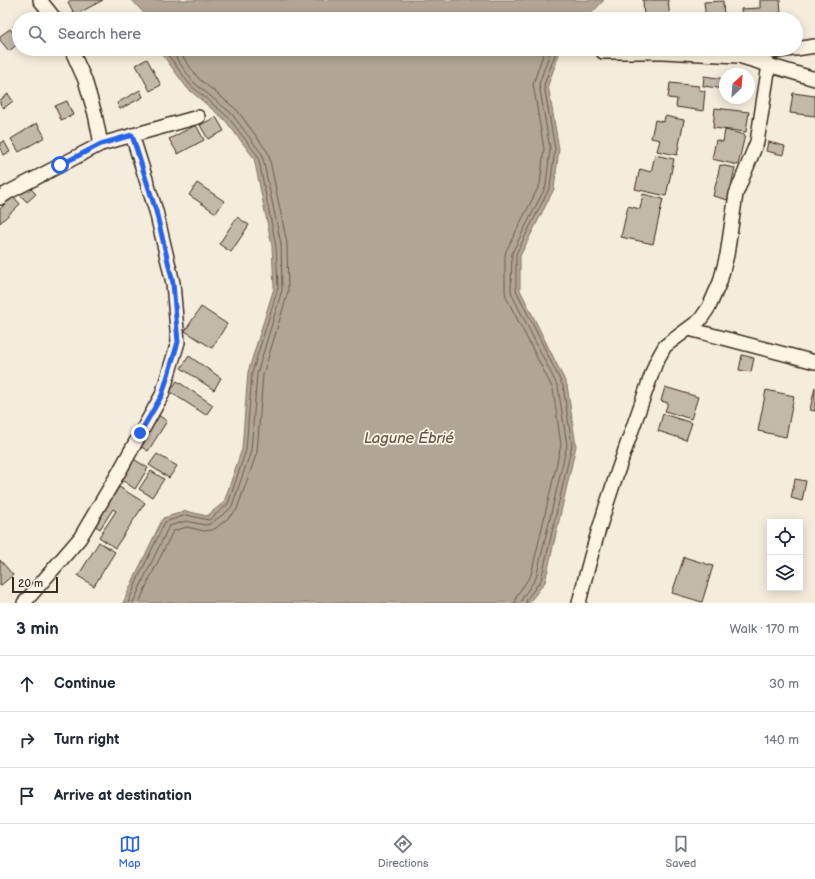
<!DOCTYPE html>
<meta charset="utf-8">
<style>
:root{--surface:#fff;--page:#f6f6f7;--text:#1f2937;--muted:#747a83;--line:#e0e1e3;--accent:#2563eb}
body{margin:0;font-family:"Balsamiq Sans",sans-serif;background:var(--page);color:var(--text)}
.controls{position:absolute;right:12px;bottom:12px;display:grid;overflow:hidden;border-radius:0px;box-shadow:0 2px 10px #0003}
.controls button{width:36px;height:36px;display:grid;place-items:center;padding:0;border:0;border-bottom:1px solid var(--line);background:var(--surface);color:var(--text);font:20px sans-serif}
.compass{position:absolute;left:719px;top:68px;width:36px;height:36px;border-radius:50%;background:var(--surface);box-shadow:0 2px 10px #0003;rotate:26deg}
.scale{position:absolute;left:12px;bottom:10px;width:46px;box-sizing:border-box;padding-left:4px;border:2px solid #3b2a1e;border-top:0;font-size:11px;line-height:14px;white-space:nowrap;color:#3b2a1e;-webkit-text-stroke:3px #fcf5e5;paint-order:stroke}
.stop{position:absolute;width:12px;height:12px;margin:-9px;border:3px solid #2563eb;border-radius:50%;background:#fff}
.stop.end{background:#2563eb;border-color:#fff;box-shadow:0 1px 4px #0008}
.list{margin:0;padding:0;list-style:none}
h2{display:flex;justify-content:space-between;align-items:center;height:52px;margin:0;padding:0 16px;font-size:17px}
h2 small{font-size:13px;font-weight:400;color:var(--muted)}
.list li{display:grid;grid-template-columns:26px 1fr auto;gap:12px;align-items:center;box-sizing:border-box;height:56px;padding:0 16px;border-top:1px solid var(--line)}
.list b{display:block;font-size:15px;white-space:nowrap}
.list em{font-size:13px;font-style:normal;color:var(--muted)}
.icon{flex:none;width:22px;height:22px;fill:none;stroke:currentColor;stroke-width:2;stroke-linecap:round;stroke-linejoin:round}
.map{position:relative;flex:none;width:815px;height:603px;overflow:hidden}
.search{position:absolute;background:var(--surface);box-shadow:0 2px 10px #0003;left:12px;right:12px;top:12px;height:44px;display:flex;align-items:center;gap:10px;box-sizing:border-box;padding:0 14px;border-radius:22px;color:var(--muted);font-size:15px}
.sheet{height:220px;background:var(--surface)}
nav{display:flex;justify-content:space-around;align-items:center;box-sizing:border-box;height:56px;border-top:1px solid var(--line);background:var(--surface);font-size:11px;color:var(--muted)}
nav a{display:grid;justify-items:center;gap:2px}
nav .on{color:var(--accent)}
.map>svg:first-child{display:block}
</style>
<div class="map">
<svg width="815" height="603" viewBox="0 0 815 603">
<rect width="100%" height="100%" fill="#f4eddd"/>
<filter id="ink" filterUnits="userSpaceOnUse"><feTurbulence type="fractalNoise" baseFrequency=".025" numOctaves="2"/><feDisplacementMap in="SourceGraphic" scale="8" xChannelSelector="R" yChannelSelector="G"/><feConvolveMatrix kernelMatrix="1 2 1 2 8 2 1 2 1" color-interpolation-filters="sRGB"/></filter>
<g filter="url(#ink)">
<g fill="#b0a596" stroke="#817466">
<polygon points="132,0 604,0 586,19 149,19"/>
<polygon points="160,49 561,49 548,85 559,149 554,189 520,256 520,290 567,385 576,446 545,582 529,603 123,603 136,574 163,518 186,511 207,516 224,502 242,449 248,372 274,288 272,246 254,158 225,120 187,88 162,54"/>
</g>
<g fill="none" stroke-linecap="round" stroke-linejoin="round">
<g stroke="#6a5b4e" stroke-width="1">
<polyline points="128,603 139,576 165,522 186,515 209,520 228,504 246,450 252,373 278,288 276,246 258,156 228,117 190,85 166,52 164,49"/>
<polyline points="133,603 144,578 169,526 186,521 205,525 210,524 229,510 232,506 251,451 257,374 282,290 281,244 262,154 231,113 193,82 170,49"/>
<polyline points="139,603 149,580 173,531 187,527 204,531 212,530 216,528 233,514 237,509 257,452 263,375 288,292 287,243 269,156 267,151 237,110 198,78 177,49"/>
<polyline points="515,603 517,595 531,575 561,445 553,389 506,297 505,291 505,256 506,251 540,184 544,149 533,84 545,49"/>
<polyline points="521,603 523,597 536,578 567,445 558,387 512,295 511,290 512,253 546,186 550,149 539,84 551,49"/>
<polyline points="526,603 527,599 541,580 572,445 563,386 516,290 516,254 550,187 555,149 544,85 557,49"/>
</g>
</g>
<g fill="#c3b9aa" stroke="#3b2a1e">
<polygon points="71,0 103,0 75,15 68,2"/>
<polygon points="643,0 668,0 670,19 644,19"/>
<polygon points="760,0 780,0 781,13 771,14 771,19 742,19 741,9 760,8"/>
<polygon points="723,1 724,19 706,19 704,2"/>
<polygon points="10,29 19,40 19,43 9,51 0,40 0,36"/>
<polygon points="147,59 161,85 150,91 136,65"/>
<polygon points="704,76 725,79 725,89 703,86"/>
<polygon points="670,83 699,86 699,90 705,91 703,111 676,107 677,99 668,98"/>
<polygon points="140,90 143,97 120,109 117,103"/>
<polygon points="793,93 815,96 815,116 790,113"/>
<polygon points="8,94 13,101 4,108 0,104 0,100"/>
<polygon points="67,101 73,115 61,120 55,106"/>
<polygon points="715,108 749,112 746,132 713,128"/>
<polygon points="665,116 684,120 677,155 657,151 660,140 651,138 655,120 664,122"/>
<polygon points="216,117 224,131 208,139 200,125"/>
<polygon points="37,123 45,137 19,152 11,139"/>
<polygon points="196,125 204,140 178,154 169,139"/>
<polygon points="725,130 745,135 738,165 712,159 716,140 723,142"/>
<polygon points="4,141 10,152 3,155 0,148 0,143"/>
<polygon points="768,142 785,146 783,155 766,151"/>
<polygon points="655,155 674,159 666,196 635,189 640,169 651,172"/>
<polygon points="720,165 735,168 728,200 713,196"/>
<polygon points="197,183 224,201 216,213 189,195"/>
<polygon points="28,186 36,194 27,202 19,194"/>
<polygon points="643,194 663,199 653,244 621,237 628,206 640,209"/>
<polygon points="13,196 20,204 0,223 0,209"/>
<polygon points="237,217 249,225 231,252 219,244"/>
<polygon points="201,307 227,324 212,348 185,331"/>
<polygon points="742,355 754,358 751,372 739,370"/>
<polygon points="189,356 221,378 214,390 181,368"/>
<polygon points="177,381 213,405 206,415 170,392"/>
<polygon points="665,387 698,397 691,419 665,411 668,403 661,401"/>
<polygon points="815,387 815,411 810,410"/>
<polygon points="766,390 794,396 786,437 758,431"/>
<polygon points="663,414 692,423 686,440 658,431"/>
<polygon points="158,415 167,421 148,451 138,445"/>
<polygon points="157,454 177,466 169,478 149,465"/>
<polygon points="132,458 148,468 135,489 119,478"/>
<polygon points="151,471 164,479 152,497 139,489"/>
<polygon points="795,479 806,481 802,501 791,498"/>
<polygon points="119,487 145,503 115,548 99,537 116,511 113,509 100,529 94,525"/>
<polygon points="99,542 115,552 94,586 78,576"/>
<polygon points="684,557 713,566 702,602 672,593"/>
<polygon points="0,560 13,575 0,586"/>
</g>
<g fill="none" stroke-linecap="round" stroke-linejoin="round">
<g stroke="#3b2a1e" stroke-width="16">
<g id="street">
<polyline points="40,0 55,19"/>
<polyline points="71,49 85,80 95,114 101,144"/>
<polyline points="796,49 815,46"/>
<polyline points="603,52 663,52 738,56 793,49"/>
<polyline points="742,57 815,79"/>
<polyline points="0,198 7,193 101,144 198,117"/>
<polyline points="689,329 815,362"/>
<polyline points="24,603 80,538 119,472 162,395 178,342 173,283 156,211 132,135"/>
<path d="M579 603C598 521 628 442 656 362L665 346 700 320 709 307 720 282 727 255 736 194 757 142 769 65"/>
</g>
</g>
<use href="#street" stroke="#fcf5e5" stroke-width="13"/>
</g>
</g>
<g fill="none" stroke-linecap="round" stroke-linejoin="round" filter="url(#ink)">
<polyline stroke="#2563eb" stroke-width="5" points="60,165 101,144 132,135 156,211 173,283 178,342 162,395 140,433"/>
</g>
<g text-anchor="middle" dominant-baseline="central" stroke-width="3.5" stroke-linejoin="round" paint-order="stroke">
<g font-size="15" font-style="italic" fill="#645548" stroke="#fcf5e5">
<text x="409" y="438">Lagune Ébrié</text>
</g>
</g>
</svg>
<div class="controls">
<button><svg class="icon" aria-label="locate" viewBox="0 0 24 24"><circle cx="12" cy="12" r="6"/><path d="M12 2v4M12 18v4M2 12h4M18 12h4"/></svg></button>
<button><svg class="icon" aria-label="layers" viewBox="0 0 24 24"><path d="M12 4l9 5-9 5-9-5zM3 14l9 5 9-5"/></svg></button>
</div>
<svg class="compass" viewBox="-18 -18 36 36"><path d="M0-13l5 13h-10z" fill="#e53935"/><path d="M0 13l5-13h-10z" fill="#747a83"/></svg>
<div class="scale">20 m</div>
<div class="stop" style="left:60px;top:165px"></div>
<div class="stop end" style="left:140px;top:433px"></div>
<div class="search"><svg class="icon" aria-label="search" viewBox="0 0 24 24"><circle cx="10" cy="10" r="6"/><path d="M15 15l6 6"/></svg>Search here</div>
</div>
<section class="sheet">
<h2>3 min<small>Walk · 170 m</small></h2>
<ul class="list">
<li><svg class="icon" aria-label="ahead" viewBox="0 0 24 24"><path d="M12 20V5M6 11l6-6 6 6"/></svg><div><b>Continue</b></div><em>30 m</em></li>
<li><svg class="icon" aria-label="right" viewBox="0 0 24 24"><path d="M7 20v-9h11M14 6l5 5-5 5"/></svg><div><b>Turn right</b></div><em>140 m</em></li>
<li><svg class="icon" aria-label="arrive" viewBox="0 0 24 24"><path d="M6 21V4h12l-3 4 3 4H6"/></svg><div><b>Arrive at destination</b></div></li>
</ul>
</section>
<nav>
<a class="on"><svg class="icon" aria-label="map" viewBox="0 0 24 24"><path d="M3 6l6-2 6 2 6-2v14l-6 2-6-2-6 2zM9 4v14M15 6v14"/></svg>Map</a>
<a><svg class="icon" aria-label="directions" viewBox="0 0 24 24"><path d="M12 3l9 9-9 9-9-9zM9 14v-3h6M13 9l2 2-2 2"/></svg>Directions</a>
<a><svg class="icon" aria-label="saved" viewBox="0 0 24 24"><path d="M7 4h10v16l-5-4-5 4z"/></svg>Saved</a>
</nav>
